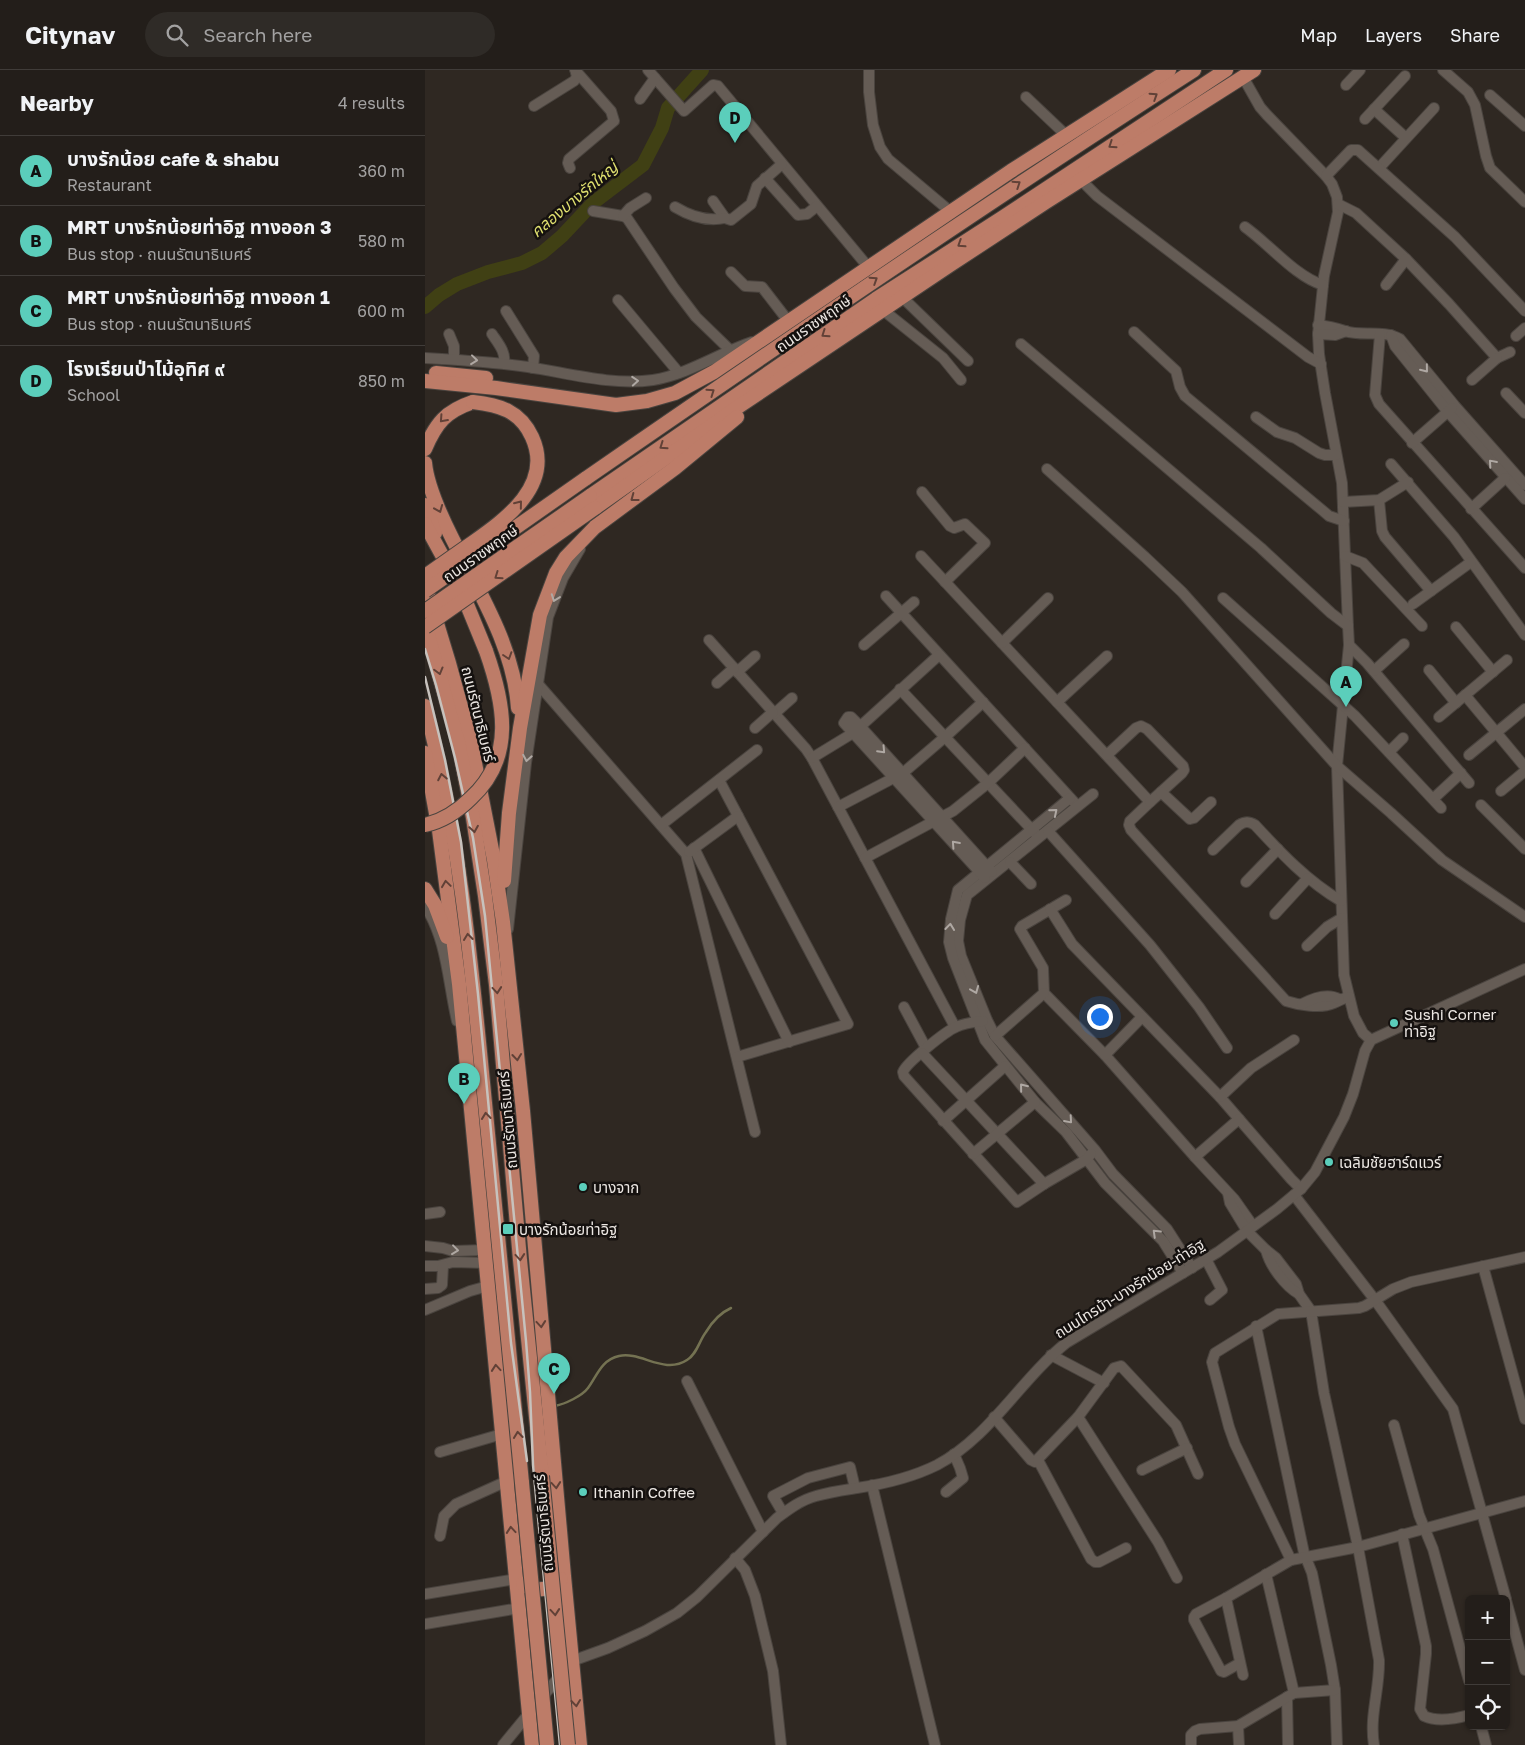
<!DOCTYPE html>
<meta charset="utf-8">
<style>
:root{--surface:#231e1a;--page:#2f2b27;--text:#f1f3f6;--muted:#a3a2a2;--line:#403c39;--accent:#5bcebb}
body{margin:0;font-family:"Golos Text","Noto Sans Thai",sans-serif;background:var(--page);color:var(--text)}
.controls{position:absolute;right:15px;bottom:15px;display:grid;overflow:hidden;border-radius:8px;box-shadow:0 1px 4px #0004}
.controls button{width:45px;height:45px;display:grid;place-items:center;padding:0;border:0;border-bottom:1px solid var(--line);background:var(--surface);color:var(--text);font:25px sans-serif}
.you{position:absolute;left:674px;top:946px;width:18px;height:18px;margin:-12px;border:4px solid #fff;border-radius:50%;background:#1a73e8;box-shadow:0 0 0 8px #1a73e833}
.badge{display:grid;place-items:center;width:32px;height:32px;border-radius:50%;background:var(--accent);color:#111;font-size:16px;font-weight:700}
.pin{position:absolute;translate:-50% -41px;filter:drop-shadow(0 1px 2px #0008)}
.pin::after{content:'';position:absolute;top:26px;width:18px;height:15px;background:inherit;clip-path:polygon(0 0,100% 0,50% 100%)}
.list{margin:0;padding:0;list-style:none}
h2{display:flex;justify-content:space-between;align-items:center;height:65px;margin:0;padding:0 20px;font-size:21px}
h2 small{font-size:16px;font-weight:400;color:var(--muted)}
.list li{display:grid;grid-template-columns:32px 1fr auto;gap:15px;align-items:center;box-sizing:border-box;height:70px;padding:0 20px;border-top:1px solid var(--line)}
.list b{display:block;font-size:19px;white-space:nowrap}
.list p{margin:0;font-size:16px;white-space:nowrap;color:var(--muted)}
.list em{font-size:16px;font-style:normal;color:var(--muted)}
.icon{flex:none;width:28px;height:28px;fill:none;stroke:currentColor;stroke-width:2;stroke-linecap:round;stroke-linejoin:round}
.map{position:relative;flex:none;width:1100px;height:1675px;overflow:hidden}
header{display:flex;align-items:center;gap:30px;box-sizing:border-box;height:70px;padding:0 25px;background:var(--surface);border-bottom:1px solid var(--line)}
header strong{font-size:24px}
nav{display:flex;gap:28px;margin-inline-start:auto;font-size:18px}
.search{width:350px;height:45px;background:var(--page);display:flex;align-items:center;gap:12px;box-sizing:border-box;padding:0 18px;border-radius:28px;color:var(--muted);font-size:19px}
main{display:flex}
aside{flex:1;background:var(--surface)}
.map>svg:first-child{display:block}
</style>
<header>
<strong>Citynav</strong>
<div class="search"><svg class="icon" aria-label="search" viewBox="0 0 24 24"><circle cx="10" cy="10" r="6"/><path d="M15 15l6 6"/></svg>Search here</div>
<nav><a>Map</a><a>Layers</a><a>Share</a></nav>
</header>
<main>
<aside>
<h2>Nearby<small>4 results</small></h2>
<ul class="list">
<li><span class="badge">A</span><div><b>บางรักน้อย cafe &amp; shabu</b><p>Restaurant</p></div><em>360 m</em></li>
<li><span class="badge">B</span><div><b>MRT บางรักน้อยท่าอิฐ ทางออก 3</b><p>Bus stop · ถนนรัตนาธิเบศร์</p></div><em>580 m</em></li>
<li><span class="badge">C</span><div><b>MRT บางรักน้อยท่าอิฐ ทางออก 1</b><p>Bus stop · ถนนรัตนาธิเบศร์</p></div><em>600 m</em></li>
<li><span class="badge">D</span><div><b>โรงเรียนป่าไม้อุทิศ ๙</b><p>School</p></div><em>850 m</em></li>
</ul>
</aside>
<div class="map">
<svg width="1100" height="1675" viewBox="0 0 1100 1675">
<rect width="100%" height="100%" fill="#2f2822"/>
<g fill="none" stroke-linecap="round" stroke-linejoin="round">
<path stroke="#747252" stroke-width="2.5" d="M130 1336C140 1334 157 1326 163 1318 172 1306 176 1290 194 1286 216 1281 239 1305 262 1290 272 1284 274 1271 281 1262 287 1252 295 1243 306 1238"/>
<polyline stroke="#404014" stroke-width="14" points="0,237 14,225 32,214 63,202 97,193 117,183 137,166 168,133 218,95 237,58 243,38 277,0"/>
<g stroke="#4a443f" stroke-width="12">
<g id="minor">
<polyline points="223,0 259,41 288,15 293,16 444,198"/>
<polyline points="444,0 444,22 448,55 455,77 463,89 526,142"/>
<polyline points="1018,0 1043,22 1050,35 1061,86 1065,98 1100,132"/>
<polyline points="818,7 835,37 842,45 901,106 907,114 912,127 913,142 899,206 893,264 894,284 900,323 917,413 923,556 924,575 912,696 919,905 929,946 938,963 946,970"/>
<polyline points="921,15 935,0"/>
<polyline points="1065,25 1100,56"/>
<polyline points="601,27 641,65"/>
<polyline points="215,29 230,8"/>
<polyline points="109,36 149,11 152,7 151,3"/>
<polyline points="949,39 981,68"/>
<polyline points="940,49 980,6"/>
<polyline points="145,98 143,93 144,89 189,51 186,41 150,0"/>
<polyline points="954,98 1009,38"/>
<polyline points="901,106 926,80 933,80 1030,167 1100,241"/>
<polyline points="340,108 373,145 382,144 392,136"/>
<polyline points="656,110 672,126 883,287 896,294"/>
<polyline points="288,131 300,148 306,150 326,134 332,116 357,94"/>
<polyline points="913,134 931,143 981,189 1024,234 1072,288 1085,282"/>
<path d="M250 137C265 146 283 152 300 148"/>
<polyline points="168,141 198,146 202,148 249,218 271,247 305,280"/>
<polyline points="198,146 205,138 221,128"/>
<path d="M820 157C844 174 871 207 898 215"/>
<polyline points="306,202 320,216 337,217 364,252"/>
<polyline points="961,215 981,189"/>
<polyline points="477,227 543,291"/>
<polyline points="193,230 254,303"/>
<polyline points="458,240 518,288 536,310"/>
<polyline points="81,241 109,286 108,298"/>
<path d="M893 255C903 256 911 258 920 261 937 267 958 259 975 269L1030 336 1100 415"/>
<polyline points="709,262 751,301 755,317 760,326 897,440 904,446 919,451"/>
<polyline points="24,264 29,276 29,289"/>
<path d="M67 264C73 273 81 282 79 293"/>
<polyline points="893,264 910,265 921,261"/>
<polyline points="955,264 950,325 954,334 1100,498"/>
<polyline points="966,265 970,276 1023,342 1100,429"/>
<polyline points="1091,266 1100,258"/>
<polyline points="596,274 768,420 836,478 906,543 923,556"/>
<path d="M0 288C35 290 69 292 103 297 143 303 187 316 228 310 264 304 294 283 327 272"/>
<polyline points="1047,310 1072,288"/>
<polyline points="1081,323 1100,343"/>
<polyline points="831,347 852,362 870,368 894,383 900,385 911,385"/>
<polyline points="987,373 1027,338"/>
<polyline points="966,394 1029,467 1100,565"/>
<polyline points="622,399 720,487 757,522 912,696 966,743 1017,790 1100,847"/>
<polyline points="497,422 525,456 529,458 540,454 560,473 520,512"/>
<polyline points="954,430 957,461 960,467 1006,521"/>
<polyline points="918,432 954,430 983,412"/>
<polyline points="1046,439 1080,408"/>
<path d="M496 486 725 732 705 751 704 755 706 760 861 931C873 935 896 939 909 933 915 931 917 928 924 927"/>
<polyline points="920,486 938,493 997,556"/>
<polyline points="461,526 649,732"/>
<polyline points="798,528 930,646 1016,738"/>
<polyline points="988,534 1046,492"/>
<polyline points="1031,557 1068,602"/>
<polyline points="284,570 381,679 387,688 530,957"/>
<polyline points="577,573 623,528"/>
<polyline points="439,575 489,532"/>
<polyline points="924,575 942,593 1044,713"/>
<polyline points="1004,600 1031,633"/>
<polyline points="949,601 979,574"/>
<polyline points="312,602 330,586"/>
<polyline points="292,613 309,598"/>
<polyline points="113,614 261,784 330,1062"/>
<polyline points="475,619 610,763"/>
<polyline points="1040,625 1100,697"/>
<polyline points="632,632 682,586"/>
<polyline points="349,644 367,628"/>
<polyline points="1014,647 1082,590"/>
<polyline points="330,658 348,642"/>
<polyline points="964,682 978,668"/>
<polyline points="682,685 711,658 716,656 722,659 758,696 759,700 757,703 725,732"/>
<polyline points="1044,685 1100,639"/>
<polyline points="387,688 428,663 514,585"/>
<polyline points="294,710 423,954 312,987"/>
<polyline points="1076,721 1100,701"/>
<polyline points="736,722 765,749 769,748 786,732"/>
<polyline points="668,724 542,825 535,850 533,871 536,886 562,950 570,966 670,1080 688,1104 742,1159 767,1198"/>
<polyline points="645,728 533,820 526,849 524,872 528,888 560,970 610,1032 641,1062 680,1113 738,1171 758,1203"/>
<polyline points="1008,729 1036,703"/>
<polyline points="1056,735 1100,779"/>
<polyline points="413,737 478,703 520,667 558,632"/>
<polyline points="236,755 332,680"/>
<polyline points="623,761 725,875 774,937 802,978"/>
<polyline points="269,778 364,972"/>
<path d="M788 780 814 755C820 751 824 751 830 755 856 783 882 811 916 831"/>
<polyline points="264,782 313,746"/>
<polyline points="440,788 528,741 563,713 600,678"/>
<polyline points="585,792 606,814"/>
<polyline points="560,808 419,653 423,647 426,647 435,656 567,802"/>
<polyline points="821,812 853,779"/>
<polyline points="641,830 597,856 595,859 618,898 619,923 680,985 770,1087 809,1129 828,1156"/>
<path d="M0 836C22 869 23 913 32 951"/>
<polyline points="625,839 647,874 795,1027 866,1109 876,1119"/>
<polyline points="850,844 883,808"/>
<polyline points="83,859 101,693 123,547 138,508 155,479"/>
<polyline points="882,876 902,857 917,848"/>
<path d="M877 934C888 928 903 923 914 929"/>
<polyline points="479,937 501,978"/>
<path d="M558 951C549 952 539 953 531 957 521 961 481 993 478 1002L479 1006 592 1132 619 1114 662 1089 666 1084"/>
<polyline points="570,966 619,923"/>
<polyline points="497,983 619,1114"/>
<polyline points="680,985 717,947"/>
<polyline points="795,1027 826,998 869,970"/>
<polyline points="518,1051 580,996"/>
<polyline points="548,1084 610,1032"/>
<polyline points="770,1087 814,1049"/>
<path d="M803 1123 805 1133 822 1161 841 1180 851 1188 871 1214 874 1224 886 1241 899 1323 933 1477 954 1590C955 1619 944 1646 949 1675"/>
<polyline points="869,1125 950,1230 1028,1339 1081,1529"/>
<polyline points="0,1144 15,1142"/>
<polyline points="0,1176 18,1178 28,1181 60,1180"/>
<path d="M841 1180C845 1196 860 1216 874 1224"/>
<polyline points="781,1189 797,1220 785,1230"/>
<polyline points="0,1196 13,1196 28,1192 61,1193"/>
<polyline points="1058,1196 1100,1349"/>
<polyline points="0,1219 13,1218 17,1215 18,1196"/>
<polyline points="0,1240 45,1221 63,1216"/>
<polyline points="831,1256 879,1483 887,1503 906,1595 910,1620 912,1675"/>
<polyline points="626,1285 679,1313"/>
<polyline points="262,1311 338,1462"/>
<polyline points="569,1347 606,1390 610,1392 653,1347 689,1298 696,1296 751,1355 773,1404"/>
<polyline points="653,1347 733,1472 752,1508"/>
<polyline points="969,1355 994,1445 1008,1479 1044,1611"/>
<polyline points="15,1382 77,1364"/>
<polyline points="613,1390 666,1489 670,1492 674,1492 701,1478"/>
<polyline points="717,1400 762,1378"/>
<polyline points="447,1415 510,1675"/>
<polyline points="521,1422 538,1408 535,1398 529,1384"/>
<polyline points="358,1443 348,1426 383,1408 425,1397 430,1418"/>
<path d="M977 1464 1001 1576V1584L995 1639 999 1646C1012 1652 1030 1649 1044 1645"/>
<polyline points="15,1466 19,1446 31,1434 82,1411"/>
<polyline points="310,1488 320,1500 330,1526 348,1601 356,1675"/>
<polyline points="866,1490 810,1374 804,1357 787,1292 790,1283 853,1244 934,1238 940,1236 968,1219 986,1212 1100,1187"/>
<polyline points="841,1504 869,1623"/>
<polyline points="0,1524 91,1509"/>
<polyline points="801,1528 818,1605"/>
<polyline points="1081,1530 1100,1600"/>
<polyline points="0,1554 95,1538"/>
<polyline points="815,1593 799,1602 796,1601 769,1550 769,1547 771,1544 801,1528 866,1490 933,1477 1100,1431"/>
<polyline points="862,1627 863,1675"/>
<polyline points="813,1656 814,1675"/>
<polyline points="1056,1656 1061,1675"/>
<path d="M78 1675 147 1591 183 1578 220 1561 252 1543 272 1527 352 1448C364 1439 376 1430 391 1426 404 1422 419 1420 432 1418 459 1414 488 1407 512 1395 565 1367 595 1310 641 1273L793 1182 852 1139 876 1119 890 1102 919 1047 928 1024 940 981 946 970 1100 899"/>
<polyline points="766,1675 766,1665 770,1661 775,1659 813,1656 869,1623 910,1620"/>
</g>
</g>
<g stroke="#4a443f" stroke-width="16">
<g id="major">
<polyline points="11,303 61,308"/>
<polyline points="0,311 71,318 191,335 222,331 250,323 289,302 586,101 744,0"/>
<path d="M0 379C11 353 21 341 48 332"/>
<path d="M0 393C2 415 17 448 27 468 54 522 89 577 93 638"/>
<path d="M160 409C361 270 563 132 769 0"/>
<polyline points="165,426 451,229 577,148 801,0"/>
<polyline points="0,435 10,463"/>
<polyline points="170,438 307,341 525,195 621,132 829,0"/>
<polyline points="0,454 36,520 61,581"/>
<polyline points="0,514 24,593 46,673 69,790 78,852 98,1041 139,1506 155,1675"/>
<polyline points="0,554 34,676 48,748 60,826 71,915 95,1190 117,1406"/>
<path d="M0 636C35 765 47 899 60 1033 72 1159 85 1286 97 1413"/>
<polyline points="0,683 14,760 34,914 107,1675"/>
<polyline points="79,811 84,743 95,658 115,545 131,503 141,487 170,457 250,398 312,347"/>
<polyline points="0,819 10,835 22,867"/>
<path d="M98 1514C109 1522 127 1521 136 1509"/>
</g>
</g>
<use href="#minor" stroke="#655c55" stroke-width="10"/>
<use href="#major" stroke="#bd7c68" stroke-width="14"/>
<g stroke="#c7c2bd" stroke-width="2.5">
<polyline points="0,579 11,615 30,688 48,768 60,846 101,1271 105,1322 108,1395 135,1675"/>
<polyline points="0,607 20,690 36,772 53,924 86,1273 102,1391"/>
</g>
<g stroke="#4a443f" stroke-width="16" stroke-linecap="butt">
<g id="major-bridge">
<path d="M0 506C16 495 31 484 47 473 81 449 129 415 107 367 95 341 75 335 48 332"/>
<polyline points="0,521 160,409"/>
<polyline points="0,541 165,426"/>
<polyline points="0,557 170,438"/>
<path d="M0 755C18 751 33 741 46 728 91 687 79 632 61 581"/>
<polyline points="117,1406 143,1675"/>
<polyline points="97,1413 122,1675"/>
</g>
</g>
<use href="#major-bridge" stroke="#bd7c68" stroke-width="14"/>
</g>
<defs><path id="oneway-chevron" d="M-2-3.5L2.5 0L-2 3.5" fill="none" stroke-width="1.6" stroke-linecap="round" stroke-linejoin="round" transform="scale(1.25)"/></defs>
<g stroke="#614137">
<use href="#oneway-chevron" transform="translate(729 26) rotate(-33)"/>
<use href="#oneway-chevron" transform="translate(687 75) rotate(146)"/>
<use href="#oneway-chevron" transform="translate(592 114) rotate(-34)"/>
<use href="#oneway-chevron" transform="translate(536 174) rotate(147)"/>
<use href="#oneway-chevron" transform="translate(449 210) rotate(-33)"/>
<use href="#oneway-chevron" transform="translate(400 264) rotate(145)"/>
<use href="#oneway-chevron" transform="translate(286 322) rotate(-35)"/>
<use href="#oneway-chevron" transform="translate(18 349) rotate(132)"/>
<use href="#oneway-chevron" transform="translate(238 376) rotate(145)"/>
<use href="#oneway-chevron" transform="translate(209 428) rotate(143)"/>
<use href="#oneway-chevron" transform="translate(94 434) rotate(-51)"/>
<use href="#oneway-chevron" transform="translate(14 439) rotate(68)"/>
<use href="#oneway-chevron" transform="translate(73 506) rotate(145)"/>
<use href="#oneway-chevron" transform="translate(83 586) rotate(72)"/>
<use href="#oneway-chevron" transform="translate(14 601) rotate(75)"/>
<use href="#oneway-chevron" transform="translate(17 707) rotate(-101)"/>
<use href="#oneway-chevron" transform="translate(49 759) rotate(81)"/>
<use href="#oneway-chevron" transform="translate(21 814) rotate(-98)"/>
<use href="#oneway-chevron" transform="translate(43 867) rotate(-97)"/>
<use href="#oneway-chevron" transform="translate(72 920) rotate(85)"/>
<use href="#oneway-chevron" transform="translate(92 987) rotate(84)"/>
<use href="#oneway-chevron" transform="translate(61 1046) rotate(-96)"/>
<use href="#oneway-chevron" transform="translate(95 1187) rotate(85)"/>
<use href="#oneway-chevron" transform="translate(116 1254) rotate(85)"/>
<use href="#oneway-chevron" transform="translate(71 1298) rotate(-95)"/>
<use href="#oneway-chevron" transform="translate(93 1365) rotate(-96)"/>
<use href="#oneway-chevron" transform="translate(131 1415) rotate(85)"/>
<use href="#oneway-chevron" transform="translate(86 1460) rotate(-95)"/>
<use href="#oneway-chevron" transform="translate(130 1542) rotate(85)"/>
<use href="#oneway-chevron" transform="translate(151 1633) rotate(84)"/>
</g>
<g stroke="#afa8a3">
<use href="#oneway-chevron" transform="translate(49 290) rotate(6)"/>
<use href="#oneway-chevron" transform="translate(1000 299) rotate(51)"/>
<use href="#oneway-chevron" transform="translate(210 311) rotate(-4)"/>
<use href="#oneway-chevron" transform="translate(1067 393) rotate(-131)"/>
<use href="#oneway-chevron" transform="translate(130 528) rotate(110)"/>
<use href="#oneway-chevron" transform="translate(457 680) rotate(47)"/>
<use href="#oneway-chevron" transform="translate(102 688) rotate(100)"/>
<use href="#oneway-chevron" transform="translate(629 742) rotate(-40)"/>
<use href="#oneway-chevron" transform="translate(530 774) rotate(-132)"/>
<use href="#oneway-chevron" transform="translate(525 857) rotate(-84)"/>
<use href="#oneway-chevron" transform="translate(550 920) rotate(68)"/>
<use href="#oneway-chevron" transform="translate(598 1017) rotate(-129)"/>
<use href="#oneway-chevron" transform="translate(644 1050) rotate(49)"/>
<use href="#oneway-chevron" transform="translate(731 1163) rotate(-136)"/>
<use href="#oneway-chevron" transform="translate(30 1180) rotate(7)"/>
</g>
<g fill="#5bcebb" stroke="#15110f" stroke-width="2">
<circle cx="969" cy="953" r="5"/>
<circle cx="904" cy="1092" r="5"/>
<circle cx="158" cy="1117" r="5"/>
<rect x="77" y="1153" width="12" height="12" rx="2.5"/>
<circle cx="158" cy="1422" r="5"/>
</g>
<g text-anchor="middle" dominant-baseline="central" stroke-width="5" stroke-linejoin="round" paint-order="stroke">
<g font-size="15" fill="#ece7e3" stroke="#15110f">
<text transform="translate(388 253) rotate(-35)">ถนนราชพฤกษ์</text>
<text transform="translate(55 483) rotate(-35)">ถนนราชพฤกษ์</text>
<text transform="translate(54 644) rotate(76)">ถนนรัตนาธิเบศร์</text>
<text transform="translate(82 1050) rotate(-95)">ถนนรัตนาธิเบศร์</text>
<text transform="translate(704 1218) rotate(-32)">ถนนไทรม้า-บางรักน้อย-ท่าอิฐ</text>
<text transform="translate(118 1453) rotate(-95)">ถนนรัตนาธิเบศร์</text>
</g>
<g font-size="15" fill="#ece7e3" stroke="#15110f" text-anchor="start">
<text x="979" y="944">Sushi Corner<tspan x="979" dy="17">ท่าอิฐ</tspan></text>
<text x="914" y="1092">เฉลิมชัยฮาร์ดแวร์</text>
<text x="168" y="1117">บางจาก</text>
<text x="94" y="1159">บางรักน้อยท่าอิฐ</text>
<text x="168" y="1422">Ithanin Coffee</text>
</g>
<g font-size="16" font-style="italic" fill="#dfdf6f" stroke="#15110f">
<text transform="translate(149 129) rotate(-40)">คลองบางรักใหญ่</text>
</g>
</g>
</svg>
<div class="controls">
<button>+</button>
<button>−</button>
<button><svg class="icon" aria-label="locate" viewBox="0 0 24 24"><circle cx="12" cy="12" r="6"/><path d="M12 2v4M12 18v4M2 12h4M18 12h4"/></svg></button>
</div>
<div class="you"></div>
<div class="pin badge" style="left:921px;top:637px">A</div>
<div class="pin badge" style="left:39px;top:1034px">B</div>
<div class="pin badge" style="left:129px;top:1324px">C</div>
<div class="pin badge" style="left:310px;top:73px">D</div>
</div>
</main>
